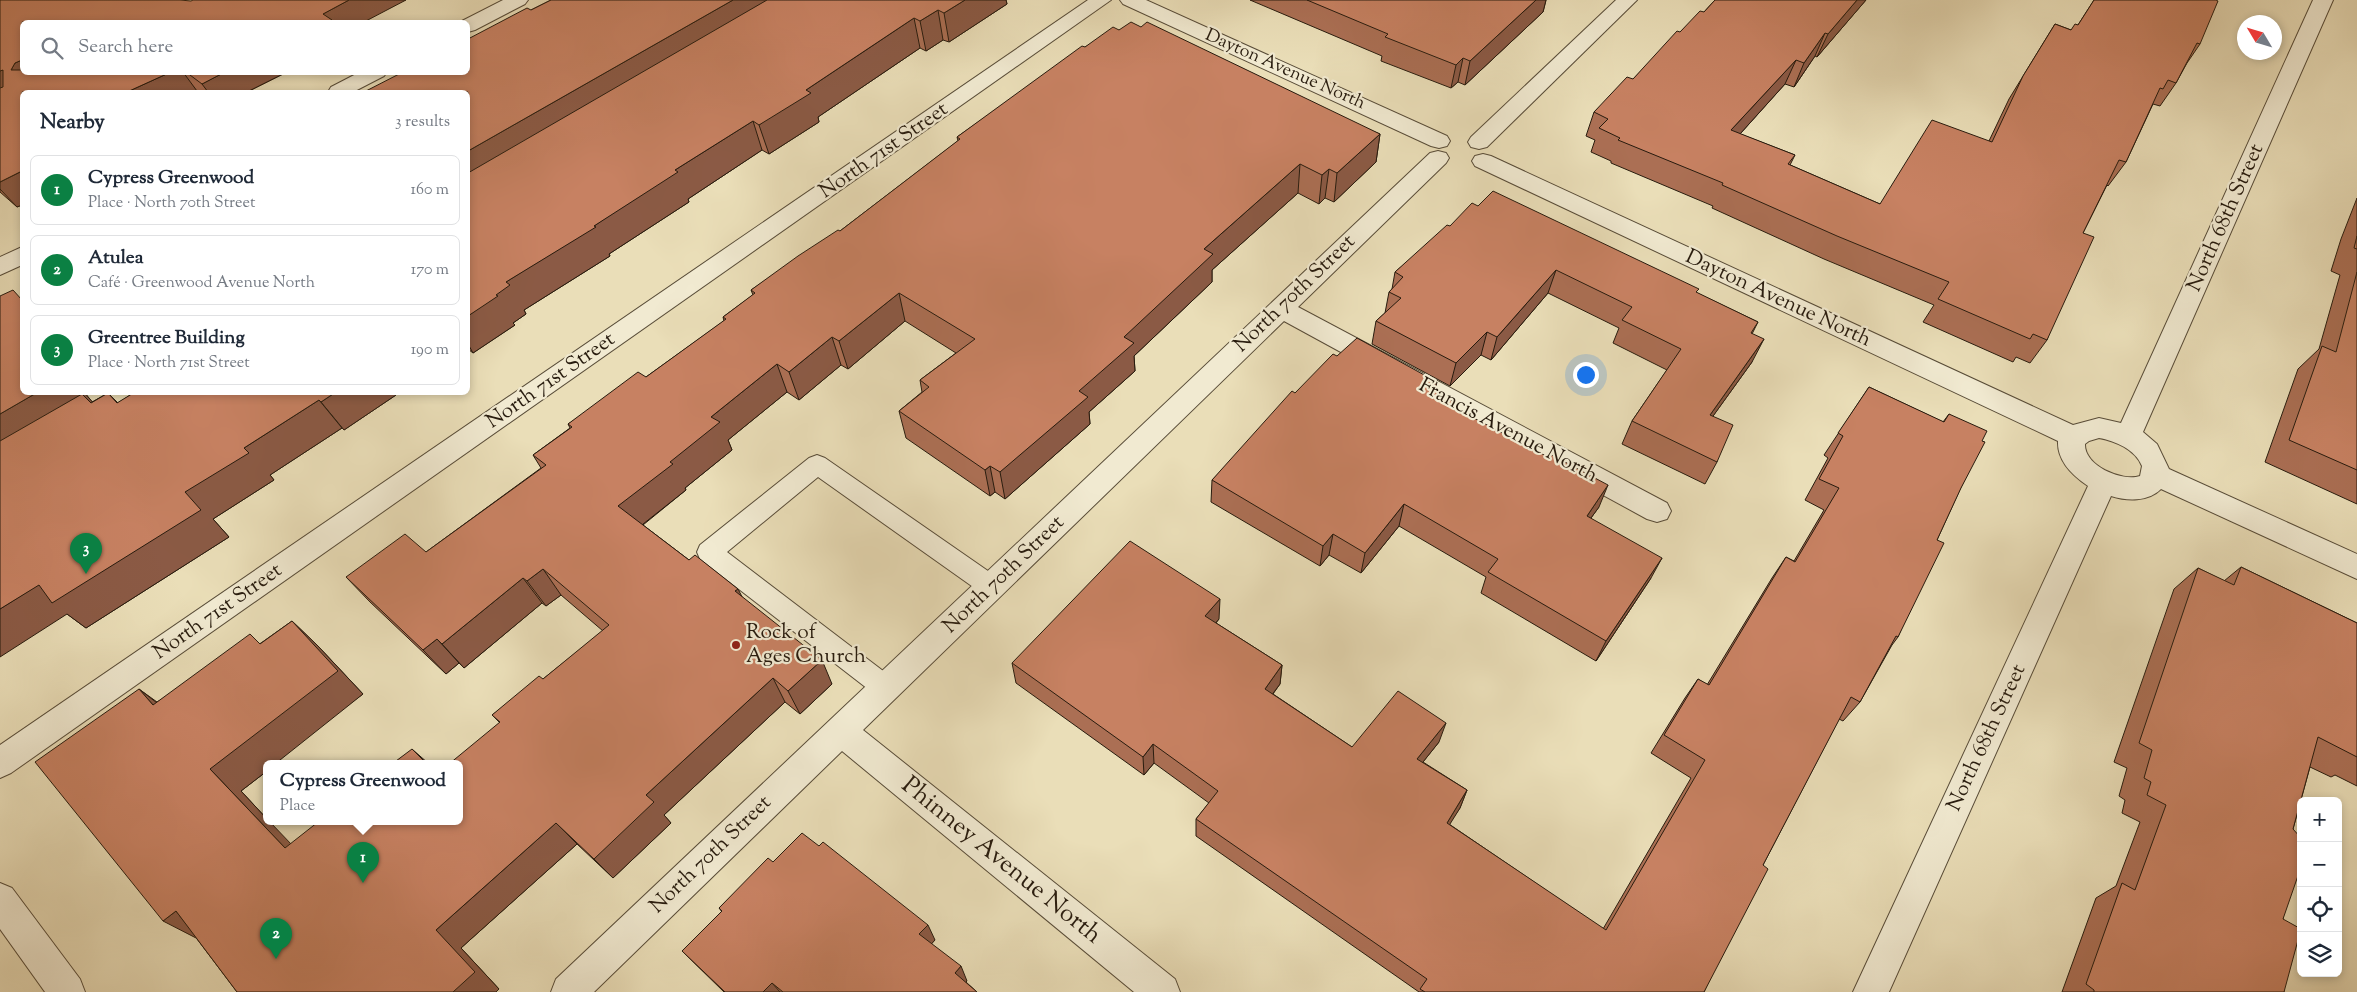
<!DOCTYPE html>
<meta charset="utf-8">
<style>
:root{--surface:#fff;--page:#f2f2f3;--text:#1f2937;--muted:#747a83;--line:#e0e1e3;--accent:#0b8043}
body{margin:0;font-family:"Sorts Mill Goudy",serif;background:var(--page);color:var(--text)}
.controls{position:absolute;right:15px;bottom:15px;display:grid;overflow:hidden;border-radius:8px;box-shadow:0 2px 8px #0003}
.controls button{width:45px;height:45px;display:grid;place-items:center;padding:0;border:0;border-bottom:1px solid var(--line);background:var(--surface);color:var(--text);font:25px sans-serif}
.compass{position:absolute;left:2237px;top:15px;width:45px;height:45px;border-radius:50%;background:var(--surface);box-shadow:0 2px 8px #0003;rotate:308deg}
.you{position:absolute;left:1585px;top:374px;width:18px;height:18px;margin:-12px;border:4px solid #fff;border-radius:50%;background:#1a73e8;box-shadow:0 0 0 8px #1a73e833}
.badge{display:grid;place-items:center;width:32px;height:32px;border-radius:50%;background:var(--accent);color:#fff;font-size:16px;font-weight:700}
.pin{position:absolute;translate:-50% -41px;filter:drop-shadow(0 1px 2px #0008)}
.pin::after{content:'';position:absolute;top:26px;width:18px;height:15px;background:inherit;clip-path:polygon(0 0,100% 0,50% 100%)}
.popup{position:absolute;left:263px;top:760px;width:200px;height:65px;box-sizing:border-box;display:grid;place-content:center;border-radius:8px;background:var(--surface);filter:drop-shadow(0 1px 4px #0005);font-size:16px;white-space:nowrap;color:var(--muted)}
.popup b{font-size:19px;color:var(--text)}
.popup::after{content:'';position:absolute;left:50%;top:100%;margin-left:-10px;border:10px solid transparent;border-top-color:var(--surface)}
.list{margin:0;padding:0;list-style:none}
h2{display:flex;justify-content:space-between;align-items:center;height:65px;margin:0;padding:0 20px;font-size:21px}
h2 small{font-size:16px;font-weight:400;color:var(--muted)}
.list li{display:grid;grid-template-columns:32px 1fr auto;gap:15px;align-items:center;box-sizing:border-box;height:70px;margin:0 10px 10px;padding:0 10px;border:1px solid var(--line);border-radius:8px}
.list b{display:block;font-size:19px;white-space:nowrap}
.list p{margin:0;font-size:16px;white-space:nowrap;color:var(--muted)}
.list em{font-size:16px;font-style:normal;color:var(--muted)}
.icon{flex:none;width:28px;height:28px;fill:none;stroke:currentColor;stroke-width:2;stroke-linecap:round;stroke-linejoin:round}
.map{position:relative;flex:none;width:2357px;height:992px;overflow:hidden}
.search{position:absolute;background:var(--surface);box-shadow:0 2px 8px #0003;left:20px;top:20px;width:450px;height:55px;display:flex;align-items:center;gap:12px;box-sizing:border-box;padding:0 18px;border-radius:8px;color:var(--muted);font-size:19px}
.panel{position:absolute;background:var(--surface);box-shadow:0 2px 8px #0003;left:20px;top:90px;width:450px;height:305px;border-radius:8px}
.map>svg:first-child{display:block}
</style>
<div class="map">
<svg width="2357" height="992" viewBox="0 0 2357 992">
<rect width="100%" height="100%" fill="#eadeb8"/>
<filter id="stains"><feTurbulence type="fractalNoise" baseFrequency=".004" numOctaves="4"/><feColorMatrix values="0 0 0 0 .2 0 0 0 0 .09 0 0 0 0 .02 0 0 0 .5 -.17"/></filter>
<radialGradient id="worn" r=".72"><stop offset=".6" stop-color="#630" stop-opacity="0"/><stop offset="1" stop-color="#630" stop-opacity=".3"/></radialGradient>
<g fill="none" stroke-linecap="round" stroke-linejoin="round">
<g stroke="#584c38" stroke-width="2">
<polygon id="service" points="817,455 825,458 1001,580 1005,587 1001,594 992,598 983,594 818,477 727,552 895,680 899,688 895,696 886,700 877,696 700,559 697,552 700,545 809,458"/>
</g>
<g stroke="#584c38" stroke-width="2">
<g id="minor">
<polygon points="503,0 528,0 525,4 475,30 468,32 468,22 460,22"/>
<polygon points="1088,0 1111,0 11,773 0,778 0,745"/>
<polygon points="1120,0 1146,0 1447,136 1450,141 1447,146 1439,148 1431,146 1123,4"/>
<polygon points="1616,0 1637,0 1487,147 1479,149 1471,147 1468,142 1471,137"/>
<path d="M2313 0H2333L2143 432 2157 444 2169 469 2357 554V579L2161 489C2148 502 2127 501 2111 496L1889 992H1853L2088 486C2073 476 2057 461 2058 441L1475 166 1472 161 1475 156 1483 154 1491 156 2073 425 2099 418 2121 423ZM2099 438C2115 441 2135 449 2142 466L2140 476C2122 482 2084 466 2085 444L2089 441Z"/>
<polygon points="360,72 387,72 384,76 353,92 328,92 331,87"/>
<polygon points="1438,151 1446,153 1449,158 1446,163 1298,307 1667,503 1671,511 1667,519 1657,522 1647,519 1284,321 863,730 1175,979 1180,992 1134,992 842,751 594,992 551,992 556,979 1430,153"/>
<polygon points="22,247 22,265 0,275 0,257"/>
</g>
</g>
<g stroke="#584c38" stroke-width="2">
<polygon id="tertiary" points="0,883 12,888 80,979 85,992 45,992 0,929"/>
</g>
<use href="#service" fill="#f1ead1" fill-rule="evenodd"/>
<use href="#minor" fill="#f1ead1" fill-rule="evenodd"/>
<use href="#tertiary" fill="#f1ead1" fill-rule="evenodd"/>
</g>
<g fill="#ab6f54" stroke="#271b0e">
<polygon points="0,0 22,22 22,72 287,72 247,92 198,92 197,91 22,92 22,205 17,207 0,192"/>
<polygon points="551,0 1006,0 1007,4 949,42 943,40 926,51 920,48 818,117 819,122 769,154 762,150 688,199 689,202 609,254 610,256 524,310 526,314 513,323 515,325 473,353 468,349 468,92 531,10"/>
<polygon points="1250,0 1546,0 1543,12 1465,85 1458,82 1451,88 1381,61 1382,56"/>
<polygon points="1715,0 1866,0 1817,57 1815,56 1794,87 1785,84 1740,134 1795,155 1790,165 1880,204 1989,141 2009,99 2055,24 2071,30 2078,25 2094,0 2200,44 2187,63 2176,83 2160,106 2153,104 2126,162 2108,186 2107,185 2083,233 2047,340 2030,363 2016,357 2013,362 1923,322 1934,305 1824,259 1712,208 1713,206 1611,163 1611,161 1591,152 1595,140 1586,136 1594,112 1633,79 1680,32 1704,12"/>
<polygon points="1119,30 1380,134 1376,162 1334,202 1325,198 1319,204 1298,193 1212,270 1212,282 1134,356 1135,371 1089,412 1090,424 1005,499 995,492 990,496 906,438 899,411 922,392 920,380 956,353 905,321 848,369 841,365 799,400 787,392 728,440 732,450 685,488 686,490 643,525 689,560 742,597 832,684 800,714 785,702 664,815 671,823 613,878 577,844 461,948 499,989 496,992 237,992 197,939 139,689 157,702 261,643 292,621 318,646 363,694 267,764 267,771 241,791 267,819 267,822 290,844 459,822 500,723 492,715 543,679 603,631 561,595 546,606 542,603 464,668 459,663 446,674 370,602 346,577 426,552 541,468 533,455 570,428 568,424 646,377 724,321 723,317 753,295 751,290 840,231 958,141 957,137 1085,47"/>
<polygon points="2357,198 2357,504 2265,462 2298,369 2319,349 2340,275 2331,271 2341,239"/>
<polygon points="1478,206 1697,293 1758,322 1752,334 1752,362 1713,416 1717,462 1705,484 1622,444 1632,421 1667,370 1613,343 1619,328 1548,293 1491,360 1481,355 1450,386 1372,344 1376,321 1385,313 1389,292 1392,289 1395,272 1450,226"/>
<polygon points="1337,356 1435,391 1453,407 1599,507 1591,518 1651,578 1596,661 1481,593 1486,577 1399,526 1361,573 1329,555 1320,566 1211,502 1212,480"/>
<polygon points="1869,387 1943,422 1949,414 1982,441 1937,540 1898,637 1892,645 1860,702 1843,721 1839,719 1763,865 1704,992 1419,992 1196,836 1196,819 1209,803 1154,763 1144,775 1016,683 1012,663 1219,619 1216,623 1282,665 1280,684 1273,694 1352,747 1439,742 1423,762 1467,790 1460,808 1449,824 1603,929 1691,778 1651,753 1685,698 1698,679 1707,685 1772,578 1786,557 1794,561 1824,510 1805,500 1828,458 1824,455"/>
<polygon points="22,392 84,392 92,402 108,393 118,403 135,392 394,392 396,395 344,430 342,428 270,475 274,480 213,519 229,537 86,628 67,614"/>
<polygon points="2241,567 2357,623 2357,786 2335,775 2331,777 2310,767 2293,829 2283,919 2284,992 2062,992 2096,898 2116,886 2140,822 2122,813 2125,800 2119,796 2127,768 2114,762 2174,589 2198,568 2224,581"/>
<polygon points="773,862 935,940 931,944 967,981 966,982 977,992 724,992 682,951 722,912 719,908"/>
</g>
<g fill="#8b5a45" stroke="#271b0e">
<polygon points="349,0 406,0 364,22 327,22 323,14"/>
<polygon points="733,0 792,0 468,190 468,151"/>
<polygon points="965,0 1006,0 1007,4 949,42 944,13"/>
<polygon points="1536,0 1546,0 1543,12 1465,85 1470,61"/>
<polygon points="1857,0 1866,0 1817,57 1828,34"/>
<polygon points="938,10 943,40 926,51 920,21"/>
<polygon points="914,18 920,48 818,117 819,122 769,154 759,125 806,90"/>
<polygon points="1825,33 1815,56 1794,87 1804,63"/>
<polygon points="1463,58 1458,82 1451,88 1456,65"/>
<polygon points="22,60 22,72 11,70 15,63"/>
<polygon points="1796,60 1785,84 1722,154 1731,130"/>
<polygon points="3,70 22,93 0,103 0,71"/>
<polygon points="171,72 183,72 197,91 194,92 127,92"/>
<polygon points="225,72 287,72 247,92 208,92 202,84"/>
<polygon points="753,121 762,150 688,199 689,202 609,254 610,256 524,310 526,314 513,323 515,325 473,353 468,344 468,316 496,295 506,282 594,226 675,170"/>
<polygon points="1380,134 1376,162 1334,202 1337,173"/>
<polygon points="1300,164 1298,193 1212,270 1212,282 1134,356 1135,371 1089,412 1090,424 1005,499 1000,472 1079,391 1124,337 1204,249"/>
<polygon points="1329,169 1325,198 1319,204 1322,175"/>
<polygon points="22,171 22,205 17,207 0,189 0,182"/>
<polygon points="1556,270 1548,293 1491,360 1497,337"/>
<polygon points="899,293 905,321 848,369 839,341"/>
<polygon points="1487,332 1481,355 1450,386 1456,363"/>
<polygon points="832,337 841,365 799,400 789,372"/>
<polygon points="1764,339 1752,362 1698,437 1710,415"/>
<polygon points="777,364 787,392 728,440 732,450 685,488 686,490 633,532 618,506 711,417"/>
<polygon points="1437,382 1432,404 1430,388"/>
<polygon points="38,392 84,392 95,405 0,461 0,414"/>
<polygon points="336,392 394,392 396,395 344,430 321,402"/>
<polygon points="319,400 342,428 270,475 274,480 213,519 229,537 86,628 67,614 0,657 0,609 185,492 244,448"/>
<polygon points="990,466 995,492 990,496 985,470"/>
<polygon points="1608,485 1599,507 1577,537 1587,516"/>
<polygon points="1404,504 1399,526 1361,573 1365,553"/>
<polygon points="1333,534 1329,555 1320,566 1323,546"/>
<polygon points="1662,558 1651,578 1596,661 1606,641"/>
<polygon points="543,569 561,595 546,606 527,581"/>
<polygon points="523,578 542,603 464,668 442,644"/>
<polygon points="738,589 751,614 735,591"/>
<polygon points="1220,599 1219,619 1204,636 1205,616"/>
<polygon points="292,621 318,646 363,694 275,764 267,764 267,771 241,791 267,819 267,822 270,822 314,868 285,848 210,769"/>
<polygon points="437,639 459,663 446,674 423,650"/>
<polygon points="822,660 832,684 800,714 788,691"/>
<polygon points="1282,665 1280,684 1262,708 1265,689"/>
<polygon points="773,678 785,702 664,815 671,823 613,878 594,859 646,795"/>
<polygon points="139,689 170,713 153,705"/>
<polygon points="1446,723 1439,742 1411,777 1417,759"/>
<polygon points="1153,744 1154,763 1144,775 1143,757"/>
<polygon points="412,749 429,764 427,764"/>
<polygon points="1467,790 1460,808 1440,840 1447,823"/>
<polygon points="556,823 577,844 461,948 499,989 496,992 453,992 436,930"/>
<polygon points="176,911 198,939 163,921"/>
<polygon points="928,925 935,940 927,949 919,934"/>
<polygon points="961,966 967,981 961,987 955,973"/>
<polygon points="772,983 780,992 763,992"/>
</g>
<g fill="#c78162" stroke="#271b0e">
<polygon points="0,0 180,0 191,1 193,0 349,0 323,14 332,20 327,22 22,22 22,60 15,63 11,70 22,70 22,72 171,72 127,92 22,92 22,171 0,182 0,88 3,87 3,70 0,71"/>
<polygon points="551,0 733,0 468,151 468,92 364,92 403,72 468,72 468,39 527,8 531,10"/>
<polygon points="767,0 965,0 944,13 938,10 920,21 914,18 806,90 811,93 759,125 753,121 675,170 678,172 594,226 596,227 506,282 510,285 496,295 498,296 468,316 468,173"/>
<polygon points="1307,0 1536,0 1470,61 1463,58 1456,65 1385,37 1388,34"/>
<polygon points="1715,0 1857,0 1828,34 1825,33 1804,63 1796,60 1731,130 1795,155 1788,164 1880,204 1932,120 1992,142 2023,76 2055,24 2071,30 2075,24 2078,25 2094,0 2217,0 2217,1 2218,1 2200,44 2197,43 2176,83 2168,80 2163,89 2160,88 2126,162 2119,160 2083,233 2094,237 2047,340 2033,334 2030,339 1938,299 1949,282 1837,236 1722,185 1723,183 1618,140 1620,138 1599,128 1608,119 1594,112 1627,77 1633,79 1677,31 1680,32 1700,11 1704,12"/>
<polygon points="1131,22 1141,27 1147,22 1380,134 1337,173 1329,169 1322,175 1300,164 1204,249 1213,254 1124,337 1134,343 1079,391 1088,397 1000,472 990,466 985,470 899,411 929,387 920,380 975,339 899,293 839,341 832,337 789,372 777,364 711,417 720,422 670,462 673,464 618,506 689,560 695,555 738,589 735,591 822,660 788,691 773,678 646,795 654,802 594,859 556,823 436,930 475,972 453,992 237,992 176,911 163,921 35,762 139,689 153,705 250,634 260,644 292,621 338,671 210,769 285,848 318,822 459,822 459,764 449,764 500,722 492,715 539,676 543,679 609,625 543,569 527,581 523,578 442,644 437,639 423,650 346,577 405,534 426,552 546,465 533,455 572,427 568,424 638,372 646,377 726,319 723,317 755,293 751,290 798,256 838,230 840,231 960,139 957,137 1082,46 1085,47 1113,27 1119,30"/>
<polygon points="186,72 225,72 202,84"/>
<polygon points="1493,191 1699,289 1696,292 1758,322 1751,333 1764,339 1710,415 1733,425 1717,462 1632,421 1681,349 1622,320 1632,307 1556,270 1497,337 1487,332 1456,363 1376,321 1401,298 1389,292 1403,277 1395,272 1447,225 1450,226 1472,203 1478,206"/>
<polygon points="2357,236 2357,249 2354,248"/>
<polygon points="2357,272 2357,470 2289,440 2322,346 2336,352"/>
<polygon points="13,290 22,300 22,392 38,392 0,414 0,296"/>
<polygon points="1357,338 1437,382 1430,388 1454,402 1451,406 1548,457 1550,454 1608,485 1587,516 1662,558 1606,641 1488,572 1498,559 1404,504 1365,553 1333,534 1323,546 1212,480 1292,391 1295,393 1333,354 1337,356"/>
<polygon points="1869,387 1944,422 1949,414 1987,431 1982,441 1985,442 1961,488 1937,540 1944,543 1898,637 1896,636 1860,702 1851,697 1763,865 1768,869 1704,992 1425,992 1420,989 1427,979 1196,819 1218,791 1153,744 1143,757 1012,663 1130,541 1220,599 1205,616 1282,665 1265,689 1352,747 1398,691 1446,723 1417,759 1467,790 1447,823 1606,930 1705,760 1664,735 1698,679 1709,685 1786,557 1795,562 1839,488 1819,479 1843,436 1838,433"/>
<polygon points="135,392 336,392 321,402 319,400 244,448 249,453 185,492 201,510 52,603 39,585 0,609 0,441 82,394 91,403 108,393 117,403"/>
<polygon points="2241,567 2357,623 2357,757 2318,737 2293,829 2301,838 2301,867 2283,919 2301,929 2284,992 2094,992 2094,990 2086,984 2122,883 2135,890 2166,805 2147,795 2151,782 2144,778 2152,750 2139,743 2198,568 2234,585"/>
<polygon points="412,749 427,764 392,764"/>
<polygon points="802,833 819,846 823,842 928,925 919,934 961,966 955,973 977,992 783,992 772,983 763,992 725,992 682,951 722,911 719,908 768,858 773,862"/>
</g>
<circle fill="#8f2418" stroke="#f1ead1" stroke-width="2" cx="736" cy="645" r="5"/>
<g text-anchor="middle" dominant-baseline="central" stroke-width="4.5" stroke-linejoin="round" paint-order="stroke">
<g font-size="18" fill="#271b0e" stroke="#f1ead1">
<text transform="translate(1285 70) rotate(24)">Dayton Avenue North</text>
</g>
<g font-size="21" fill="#271b0e" stroke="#f1ead1">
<text transform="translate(884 151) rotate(-35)">North 71st Street</text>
<text transform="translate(2226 218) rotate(-66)">North 68th Street</text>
<text transform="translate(1295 294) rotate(-44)">North 70th Street</text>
<text transform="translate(1778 299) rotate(25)">Dayton Avenue North</text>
<text transform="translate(551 381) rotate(-35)">North 71st Street</text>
<text transform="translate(1508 431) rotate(28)">Francis Avenue North</text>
<text transform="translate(1004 575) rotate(-44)">North 70th Street</text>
<text transform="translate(218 612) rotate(-35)">North 71st Street</text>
<text transform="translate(1987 738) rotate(-65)">North 68th Street</text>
<text transform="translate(711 855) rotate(-44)">North 70th Street</text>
</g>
<g font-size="21" fill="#271b0e" stroke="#f1ead1" text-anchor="start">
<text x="746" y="633">Rock of<tspan x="746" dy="24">Ages Church</tspan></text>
</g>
<g font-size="25" fill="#271b0e" stroke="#f1ead1">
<text transform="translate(1001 861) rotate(39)">Phinney Avenue North</text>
</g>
</g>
<rect width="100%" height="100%" filter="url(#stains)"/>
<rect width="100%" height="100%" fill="url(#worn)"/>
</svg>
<div class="controls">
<button>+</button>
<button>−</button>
<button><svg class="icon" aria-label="locate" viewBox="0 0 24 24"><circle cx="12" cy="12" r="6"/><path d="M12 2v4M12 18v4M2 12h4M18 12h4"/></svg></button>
<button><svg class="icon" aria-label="layers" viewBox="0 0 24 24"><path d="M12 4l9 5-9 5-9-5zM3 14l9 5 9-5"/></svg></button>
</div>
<svg class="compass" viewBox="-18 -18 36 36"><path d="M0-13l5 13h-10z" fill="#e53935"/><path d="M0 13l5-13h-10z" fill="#747a83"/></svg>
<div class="you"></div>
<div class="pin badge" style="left:363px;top:883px">1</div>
<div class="popup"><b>Cypress Greenwood</b>Place</div>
<div class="pin badge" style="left:276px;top:959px">2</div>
<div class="pin badge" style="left:86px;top:574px">3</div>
<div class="search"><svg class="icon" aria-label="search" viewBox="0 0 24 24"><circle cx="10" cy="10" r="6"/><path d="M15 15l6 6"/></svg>Search here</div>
<section class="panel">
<h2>Nearby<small>3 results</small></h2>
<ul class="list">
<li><span class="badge">1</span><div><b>Cypress Greenwood</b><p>Place · North 70th Street</p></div><em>160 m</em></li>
<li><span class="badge">2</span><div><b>Atulea</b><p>Café · Greenwood Avenue North</p></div><em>170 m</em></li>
<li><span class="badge">3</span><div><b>Greentree Building</b><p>Place · North 71st Street</p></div><em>190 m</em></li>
</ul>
</section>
</div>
